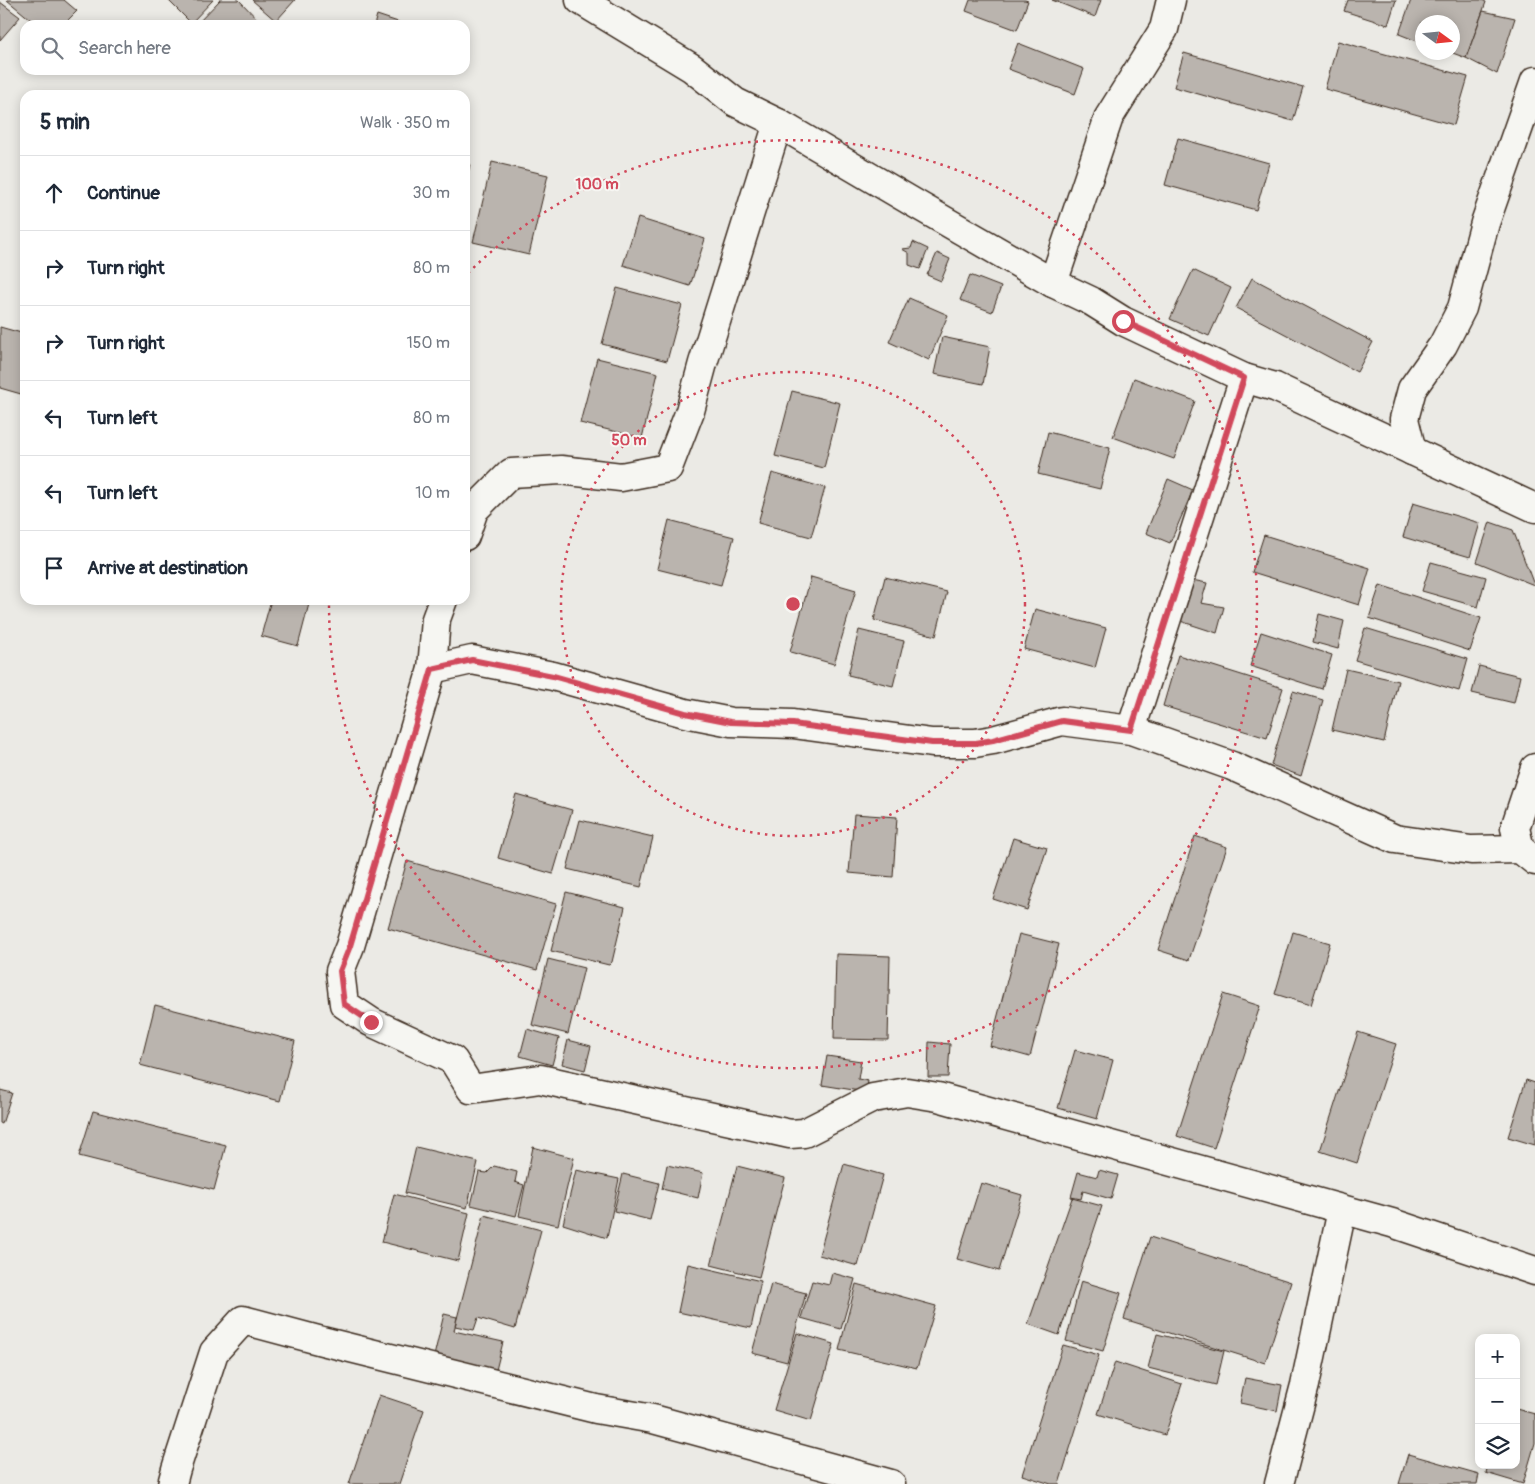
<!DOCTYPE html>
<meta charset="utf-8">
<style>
:root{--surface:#fff;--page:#f6f6f7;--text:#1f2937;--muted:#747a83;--line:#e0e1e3}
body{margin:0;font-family:Pangolin,sans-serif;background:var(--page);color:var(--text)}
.controls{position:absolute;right:15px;bottom:15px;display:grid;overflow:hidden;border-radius:10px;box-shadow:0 2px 12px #0003}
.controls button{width:45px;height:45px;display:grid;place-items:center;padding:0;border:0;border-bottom:1px solid var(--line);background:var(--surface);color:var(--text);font:25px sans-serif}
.compass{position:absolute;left:1415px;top:15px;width:45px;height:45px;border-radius:50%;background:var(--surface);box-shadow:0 2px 12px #0003;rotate:105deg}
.stop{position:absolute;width:15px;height:15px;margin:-11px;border:4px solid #d1495b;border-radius:50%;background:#fff}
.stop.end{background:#d1495b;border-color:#fff;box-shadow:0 1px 5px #0008}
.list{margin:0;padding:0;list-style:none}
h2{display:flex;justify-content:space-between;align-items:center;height:65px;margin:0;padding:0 20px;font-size:21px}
h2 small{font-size:16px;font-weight:400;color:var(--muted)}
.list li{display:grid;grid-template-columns:32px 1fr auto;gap:15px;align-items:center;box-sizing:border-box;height:75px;padding:0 20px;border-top:1px solid var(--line)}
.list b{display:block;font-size:19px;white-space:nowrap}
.list em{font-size:16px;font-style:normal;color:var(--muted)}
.icon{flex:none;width:28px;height:28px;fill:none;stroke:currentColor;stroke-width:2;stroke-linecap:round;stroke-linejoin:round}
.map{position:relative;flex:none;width:1535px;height:1484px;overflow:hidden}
.search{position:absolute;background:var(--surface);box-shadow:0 2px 12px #0003;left:20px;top:20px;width:450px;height:55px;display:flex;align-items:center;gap:12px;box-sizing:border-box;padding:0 18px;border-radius:15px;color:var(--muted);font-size:19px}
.panel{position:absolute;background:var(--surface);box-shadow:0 2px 12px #0003;left:20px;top:90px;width:450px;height:515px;border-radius:15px}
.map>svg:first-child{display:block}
</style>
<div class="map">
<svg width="1535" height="1484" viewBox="0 0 1535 1484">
<rect width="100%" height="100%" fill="#ebeae5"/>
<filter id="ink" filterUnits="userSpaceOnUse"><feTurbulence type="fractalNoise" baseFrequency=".02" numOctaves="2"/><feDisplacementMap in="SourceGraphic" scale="10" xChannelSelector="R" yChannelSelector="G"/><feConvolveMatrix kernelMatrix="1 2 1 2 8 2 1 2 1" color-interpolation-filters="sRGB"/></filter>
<g filter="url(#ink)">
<g fill="#bab4ae" stroke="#3b2a1e">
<polygon points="7,0 64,0 77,11 63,25 37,25"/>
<polygon points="168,0 213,0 191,23"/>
<polygon points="220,0 239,0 263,25 196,25"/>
<polygon points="252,0 295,0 276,21"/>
<polygon points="970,0 1025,0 1028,1 1017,30 966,11"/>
<polygon points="1052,0 1101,0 1095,17"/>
<polygon points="1348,0 1396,0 1388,25 1344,11"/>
<polygon points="1411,0 1482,0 1486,2 1466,58 1450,52 1452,52 1452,22 1422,22 1422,43 1399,34"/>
<polygon points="0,2 20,17 0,40"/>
<polygon points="1483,11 1515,18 1497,74 1466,58"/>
<polygon points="377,15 407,25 374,25"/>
<polygon points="1338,41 1468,77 1454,125 1325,89"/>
<polygon points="1018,43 1084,69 1075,94 1008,69"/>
<polygon points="1184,53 1303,87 1293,121 1174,87"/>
<polygon points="1178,138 1269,163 1256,210 1165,185"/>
<polygon points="465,162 470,164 465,187"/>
<polygon points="492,162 548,175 529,255 473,242"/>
<polygon points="638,218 705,239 690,286 623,265"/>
<polygon points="913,242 928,249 920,269 909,265 909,253 902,249 911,248"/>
<polygon points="937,253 950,259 941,281 927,275"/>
<polygon points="1193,270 1231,288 1209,336 1170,319"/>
<polygon points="970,275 1001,287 992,312 960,300"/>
<polygon points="1252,278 1373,342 1357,372 1236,308"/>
<polygon points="617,288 682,305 667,361 602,344"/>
<polygon points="909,298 948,315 929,360 889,342"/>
<polygon points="0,327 25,334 25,381 21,394 0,388"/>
<polygon points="942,337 990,347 983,384 934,374"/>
<polygon points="597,358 658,373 642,438 580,423"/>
<polygon points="1134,378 1195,401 1174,459 1113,437"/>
<polygon points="792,391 840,403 824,468 775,456"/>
<polygon points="1048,432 1110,448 1100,489 1038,474"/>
<polygon points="772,473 825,488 811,537 758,523"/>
<polygon points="1168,479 1193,490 1170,543 1146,533"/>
<polygon points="1413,503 1480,523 1470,557 1403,537"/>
<polygon points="669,520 734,537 721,585 657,569"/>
<polygon points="1490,522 1513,530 1534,585 1477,562"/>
<polygon points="1264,535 1370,568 1359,605 1252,572"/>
<polygon points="1431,562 1486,577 1478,607 1422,591"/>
<polygon points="811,577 856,590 834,664 790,652"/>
<polygon points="885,577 947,592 936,636 874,620"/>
<polygon points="1192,580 1207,583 1201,603 1224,607 1217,633 1177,620"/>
<polygon points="1380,585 1481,618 1470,651 1369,618"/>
<polygon points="271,600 310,600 298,646 261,636"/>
<polygon points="1035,609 1106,628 1095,668 1024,649"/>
<polygon points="1319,614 1344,621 1338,649 1313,642"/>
<polygon points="1365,628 1468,659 1459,691 1355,660"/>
<polygon points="859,630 904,641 893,686 848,675"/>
<polygon points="1261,632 1332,655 1322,689 1250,666"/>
<polygon points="1178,655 1283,688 1267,738 1163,706"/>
<polygon points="1479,666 1520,676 1514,703 1472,693"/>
<polygon points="1346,669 1398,681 1384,742 1332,730"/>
<polygon points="1293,691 1323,700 1301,776 1271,765"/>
<polygon points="516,794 572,810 553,874 498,858"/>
<polygon points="854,814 897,817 893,877 849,873"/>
<polygon points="580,820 653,837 641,887 567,869"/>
<polygon points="1195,836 1227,847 1189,960 1158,950"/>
<polygon points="1013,838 1047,848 1027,910 993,899"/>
<polygon points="407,861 556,904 537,970 388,928"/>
<polygon points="566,892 625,907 612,962 609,965 551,951"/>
<polygon points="1293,932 1330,943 1311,1005 1275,994"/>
<polygon points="1019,934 1059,944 1030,1057 990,1046"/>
<polygon points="836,954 890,956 888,1040 834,1039"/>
<polygon points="548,959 584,968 568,1034 532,1025"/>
<polygon points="1223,994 1260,1006 1214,1148 1177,1136"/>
<polygon points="155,1005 295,1041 280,1101 140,1065"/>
<polygon points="527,1029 559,1038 552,1065 520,1056"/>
<polygon points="1358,1032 1396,1044 1357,1163 1320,1151"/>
<polygon points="568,1040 591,1046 585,1070 562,1064"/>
<polygon points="929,1042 950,1044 948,1077 928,1077"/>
<polygon points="1075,1050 1113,1060 1097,1119 1058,1108"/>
<polygon points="827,1056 861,1061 858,1079 868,1081 866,1092 822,1085"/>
<polygon points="1526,1080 1535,1083 1535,1145 1508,1137"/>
<polygon points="0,1090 12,1093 2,1124 0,1123"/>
<polygon points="93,1111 226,1145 214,1190 79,1156"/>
<polygon points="416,1147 478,1162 467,1208 405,1193"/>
<polygon points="533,1147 574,1158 558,1225 519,1216"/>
<polygon points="844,1164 883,1175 858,1266 819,1255"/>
<polygon points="667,1165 703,1173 698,1198 662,1189"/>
<polygon points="494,1166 517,1172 515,1182 524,1185 516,1216 471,1205 479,1172 487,1173"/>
<polygon points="737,1166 785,1178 759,1277 711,1265"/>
<polygon points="576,1170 619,1179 607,1238 563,1224"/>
<polygon points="1099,1170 1118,1175 1111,1199 1083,1191 1081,1199 1071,1197 1078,1172 1097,1177"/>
<polygon points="623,1174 659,1183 650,1220 614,1211"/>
<polygon points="981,1183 1022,1195 999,1271 957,1259"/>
<polygon points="394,1194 469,1213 458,1261 382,1242"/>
<polygon points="1072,1198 1102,1206 1059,1335 1028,1324"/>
<polygon points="484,1215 541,1230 515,1329 478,1318 474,1330 455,1326"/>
<polygon points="1150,1237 1291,1282 1265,1363 1124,1319"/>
<polygon points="688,1264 761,1281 751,1328 678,1312"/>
<polygon points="832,1273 855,1279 841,1329 801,1318 812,1281 829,1285"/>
<polygon points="1081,1281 1121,1293 1103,1351 1066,1341"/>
<polygon points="771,1284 806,1293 787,1362 752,1353"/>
<polygon points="856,1284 936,1306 917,1368 839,1350"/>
<polygon points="444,1314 457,1317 454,1331 503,1342 496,1370 434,1356"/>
<polygon points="797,1333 834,1344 811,1421 774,1410"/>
<polygon points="1157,1334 1224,1351 1216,1385 1148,1368"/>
<polygon points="1063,1345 1099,1355 1059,1484 1051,1484 1022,1475"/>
<polygon points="1115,1362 1182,1384 1165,1435 1098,1414"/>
<polygon points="1245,1378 1282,1385 1277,1411 1240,1403"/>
<polygon points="379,1395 424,1410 399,1484 349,1484"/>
<polygon points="1516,1409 1535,1414 1535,1443 1523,1484 1486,1473 1488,1465 1516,1465"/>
<polygon points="1408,1454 1479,1474 1477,1484 1399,1484"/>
</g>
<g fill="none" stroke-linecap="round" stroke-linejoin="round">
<g stroke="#3b2a1e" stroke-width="31">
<g id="minor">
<polyline points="580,0 692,68 735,102 778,123 921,207 1053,283 1091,301 1123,321 1244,378 1275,387 1535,508"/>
<polyline points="1053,283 1109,117 1164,29 1171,0"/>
<polyline points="1412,451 1404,419 1412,389 1443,345 1462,308 1485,223 1535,81"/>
<polyline points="465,536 474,510 511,473 561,470 621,477 668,468 690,411 703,363 778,123"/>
<polyline points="443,600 436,619 432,669 350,946 340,971 344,1004 371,1022 453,1060 471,1089 540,1079 790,1134 804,1133 873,1098 907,1092 938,1097 1392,1223 1535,1271"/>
<polyline points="432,669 472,660 553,676 685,713 731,722 793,724 932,743 975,743 993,740 1062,721 1131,730 1232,766 1395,839 1471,850 1520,849"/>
<polyline points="1131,730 1244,378"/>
<polyline points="1535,768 1515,828 1520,849 1535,861"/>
<polyline points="172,1484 176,1469 214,1352 243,1320 322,1341 596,1409 653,1419 891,1484"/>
<polyline points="1279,1484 1305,1385 1342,1210"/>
</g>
</g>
<use href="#minor" stroke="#f6f6f2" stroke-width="28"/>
</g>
</g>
<g fill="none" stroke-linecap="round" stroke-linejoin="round" filter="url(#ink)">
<polyline stroke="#d1495b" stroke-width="6" points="371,1022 344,1004 340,971 350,946 432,669 472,660 553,676 685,713 731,722 793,724 932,743 976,743 993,740 1062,721 1131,730 1244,378 1123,321"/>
</g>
<g fill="none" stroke="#d1495b" stroke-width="2.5" stroke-dasharray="2.5 5">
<circle cx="793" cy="604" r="232"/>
<path d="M468 273A464 464 0 1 1 329 604"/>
</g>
<circle cx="793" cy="604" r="8" fill="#d1495b" stroke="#f6f6f2" stroke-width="2.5"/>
<g font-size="15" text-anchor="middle" font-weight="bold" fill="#d1495b" stroke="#f6f6f2" stroke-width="4" stroke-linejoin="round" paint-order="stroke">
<text x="597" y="189">100 m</text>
<text x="629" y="445">50 m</text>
</g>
</svg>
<div class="controls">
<button>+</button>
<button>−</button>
<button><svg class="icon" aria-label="layers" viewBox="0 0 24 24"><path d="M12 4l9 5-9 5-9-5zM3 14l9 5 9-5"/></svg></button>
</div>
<svg class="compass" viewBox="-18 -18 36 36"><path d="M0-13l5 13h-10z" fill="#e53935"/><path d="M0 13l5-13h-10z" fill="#747a83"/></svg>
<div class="stop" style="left:1123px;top:321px"></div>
<div class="stop end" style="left:371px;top:1022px"></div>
<div class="search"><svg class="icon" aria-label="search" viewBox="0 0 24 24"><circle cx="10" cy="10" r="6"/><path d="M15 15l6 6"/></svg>Search here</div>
<section class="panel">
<h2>5 min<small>Walk · 350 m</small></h2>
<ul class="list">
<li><svg class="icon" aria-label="ahead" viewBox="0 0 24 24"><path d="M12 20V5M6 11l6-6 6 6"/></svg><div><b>Continue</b></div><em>30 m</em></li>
<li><svg class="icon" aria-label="right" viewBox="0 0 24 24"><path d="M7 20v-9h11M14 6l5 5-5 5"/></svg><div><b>Turn right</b></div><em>80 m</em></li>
<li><svg class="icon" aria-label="right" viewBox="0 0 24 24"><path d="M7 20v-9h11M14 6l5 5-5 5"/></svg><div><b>Turn right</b></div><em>150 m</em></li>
<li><svg class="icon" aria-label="left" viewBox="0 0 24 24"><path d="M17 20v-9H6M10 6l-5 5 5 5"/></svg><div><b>Turn left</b></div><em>80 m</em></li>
<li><svg class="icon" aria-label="left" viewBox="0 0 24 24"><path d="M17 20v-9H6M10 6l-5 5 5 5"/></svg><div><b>Turn left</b></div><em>10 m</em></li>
<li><svg class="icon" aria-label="arrive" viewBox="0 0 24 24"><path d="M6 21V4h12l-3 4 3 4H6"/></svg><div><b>Arrive at destination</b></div></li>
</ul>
</section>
</div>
